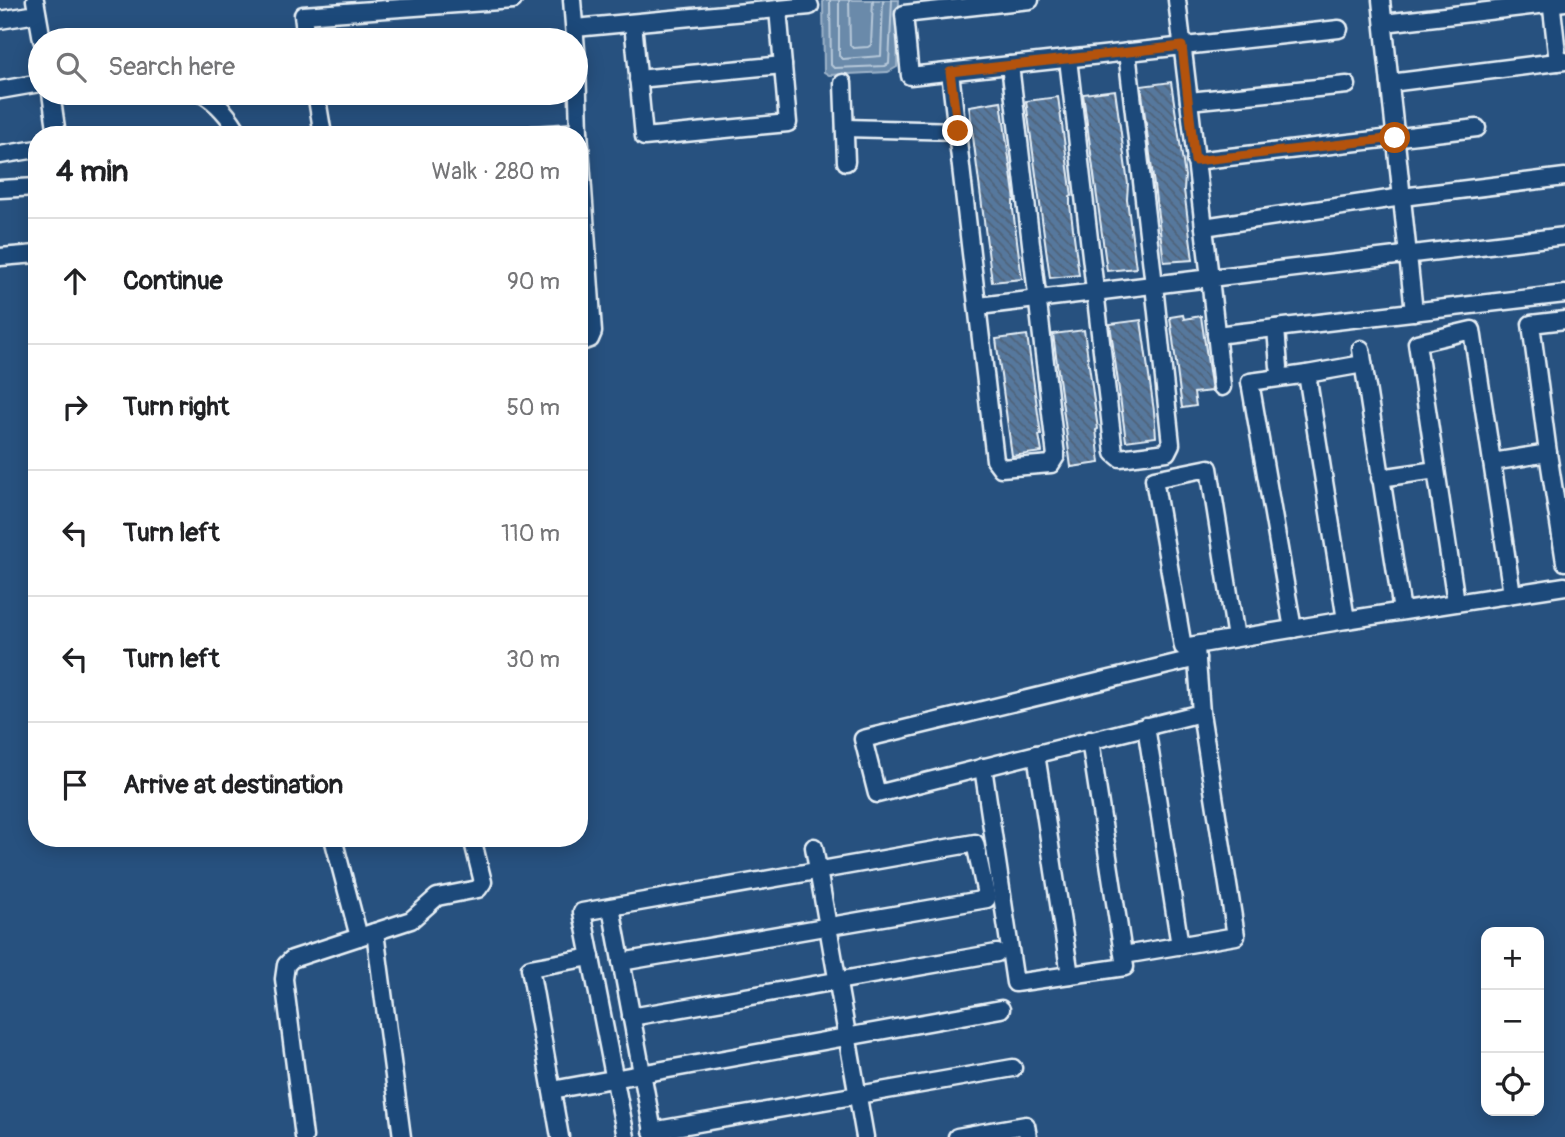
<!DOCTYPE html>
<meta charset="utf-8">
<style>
:root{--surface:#fff;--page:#f6f6f6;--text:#202124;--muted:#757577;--line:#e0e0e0}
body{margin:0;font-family:Pangolin,sans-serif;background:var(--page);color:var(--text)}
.controls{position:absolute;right:21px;bottom:21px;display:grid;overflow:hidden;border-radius:14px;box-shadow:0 4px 18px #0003}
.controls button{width:63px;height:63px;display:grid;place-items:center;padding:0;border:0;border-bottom:2px solid var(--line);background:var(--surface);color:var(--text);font:35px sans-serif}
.stop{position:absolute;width:21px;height:21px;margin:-16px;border:5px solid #b45309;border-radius:50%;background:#fff}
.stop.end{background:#b45309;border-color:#fff;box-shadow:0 2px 7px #0008}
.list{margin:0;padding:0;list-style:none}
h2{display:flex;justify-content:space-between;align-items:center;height:91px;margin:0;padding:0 28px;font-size:30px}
h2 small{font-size:23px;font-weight:400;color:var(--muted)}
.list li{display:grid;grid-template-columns:46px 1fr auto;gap:21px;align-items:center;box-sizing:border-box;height:126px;padding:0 28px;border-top:2px solid var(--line)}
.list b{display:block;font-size:26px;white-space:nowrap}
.list em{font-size:23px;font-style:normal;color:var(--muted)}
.icon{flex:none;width:38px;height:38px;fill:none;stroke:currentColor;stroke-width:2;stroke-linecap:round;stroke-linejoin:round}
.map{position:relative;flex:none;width:1565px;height:1137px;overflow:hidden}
.search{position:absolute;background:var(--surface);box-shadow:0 4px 18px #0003;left:28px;top:28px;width:560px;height:77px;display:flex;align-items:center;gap:18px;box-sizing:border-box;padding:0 24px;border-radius:38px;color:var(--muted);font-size:26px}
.panel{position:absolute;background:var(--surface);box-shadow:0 4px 18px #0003;left:28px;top:126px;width:560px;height:721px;border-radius:28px}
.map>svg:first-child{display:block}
</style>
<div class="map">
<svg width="1565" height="1137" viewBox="0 0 1565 1137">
<defs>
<pattern id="building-back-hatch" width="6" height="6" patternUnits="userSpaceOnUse" patternTransform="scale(1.75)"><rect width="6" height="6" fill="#57789d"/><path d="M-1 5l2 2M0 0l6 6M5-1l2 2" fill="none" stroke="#4f6278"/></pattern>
</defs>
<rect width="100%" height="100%" fill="#27517f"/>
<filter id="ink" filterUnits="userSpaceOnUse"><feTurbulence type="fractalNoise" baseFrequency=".0143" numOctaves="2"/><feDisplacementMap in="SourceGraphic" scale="14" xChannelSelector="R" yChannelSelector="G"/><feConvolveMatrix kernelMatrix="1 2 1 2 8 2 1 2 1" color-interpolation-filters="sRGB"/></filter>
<g filter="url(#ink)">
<polygon fill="#6b8aaa" stroke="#9db3c9" stroke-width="2" points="823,0 899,0 897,67 888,72 829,75 824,72"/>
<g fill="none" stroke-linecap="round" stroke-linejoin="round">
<g stroke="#b6c8d9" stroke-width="2">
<polyline points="830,0 831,65 834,68 885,66 889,64 892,0"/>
<polyline points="839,0 839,56 843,59 881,56 883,0"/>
<polyline points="849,0 850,45 853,48 868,47 871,45 873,0"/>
</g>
</g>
<g fill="url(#building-back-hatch)" stroke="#e8f1f8" stroke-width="2">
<polygon points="1171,82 1185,176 1184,190 1193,260 1164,262 1141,86"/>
<polygon points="1115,90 1128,184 1127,199 1136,268 1107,271 1083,94"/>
<polygon points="1058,97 1072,196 1070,197 1070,205 1079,275 1050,278 1026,101"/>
<polygon points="1001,101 1015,201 1013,201 1013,210 1022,279 992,282 969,106"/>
<polygon points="1183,315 1184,319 1201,316 1212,391 1194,393 1196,406 1182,408 1170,317"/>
<polygon points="1141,320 1154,411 1156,437 1126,441 1110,324"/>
<polygon points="1084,330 1098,429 1096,430 1097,438 1100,463 1071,467 1053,334"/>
<polygon points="1027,335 1041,435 1039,435 1042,452 1012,456 996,339"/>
</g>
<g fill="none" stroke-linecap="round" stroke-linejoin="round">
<g stroke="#e8f1f8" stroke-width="21">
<g id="street">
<polyline points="35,0 42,40"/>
<polyline points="572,0 577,62 579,132 593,332 590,339 579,343"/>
<polyline points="1030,0 904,14 910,76 1339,29"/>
<polyline points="1381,0 1414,312"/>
<polyline points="1551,0 1558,62"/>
<polyline points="0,20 37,14"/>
<polyline points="633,23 644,137 788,123 778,9"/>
<polyline points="1384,23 1565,2"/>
<polyline points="575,28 810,6"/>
<polyline points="306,40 303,15 513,0"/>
<polyline points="1068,59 1114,453 1120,458 1167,452 1171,444 1154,285 1127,52"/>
<polyline points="950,72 995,460 1001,468 1051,464 1056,456 1010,65"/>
<polyline points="638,79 783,65"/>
<polyline points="843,83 846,162"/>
<polyline points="1390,83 1565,61"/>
<polyline points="0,90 40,83"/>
<polyline points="51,93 57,135"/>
<path d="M201 93C219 103 230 117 240 135"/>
<polyline points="316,93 323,135"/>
<polyline points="1189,101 1347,85"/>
<polyline points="845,128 958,131"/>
<polyline points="532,135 579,132"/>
<polyline points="0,155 37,149"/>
<polyline points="1195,161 1477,128"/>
<polyline points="0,189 37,187"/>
<polyline points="1204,227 1402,197 1565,177"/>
<polyline points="0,257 37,254"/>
<polyline points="979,306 1210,278 1177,0"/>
<polyline points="1565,320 1531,324 1548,453 1565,562"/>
<polyline points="1276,328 1279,367"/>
<polyline points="1216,335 1565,294"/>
<polyline points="1361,349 1402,611"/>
<polyline points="1363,364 1307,374 1346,620 1565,586"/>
<polyline points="1222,387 1210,278 1565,236"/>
<polyline points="1492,462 1548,453"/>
<polyline points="1380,478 1436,470"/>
<polyline points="1456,602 1417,343 1472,330 1512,594"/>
<polyline points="1293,629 1250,382 1307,374"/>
<polyline points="1236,638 1209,468 1154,479 1183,647 1346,620"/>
<polyline points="1197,658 863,739 877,794 1201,713"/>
<polyline points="1146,726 1180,946"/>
<polyline points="1036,754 1070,975"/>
<polyline points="983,767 1015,983 1125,967 1090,740"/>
<polyline points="333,838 359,937"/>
<polyline points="814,847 865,1137"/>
<polyline points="611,907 654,1137"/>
<polyline points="375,932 402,1137"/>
<polyline points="1124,955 1236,936 1201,713 1196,648"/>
<polyline points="621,962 987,899 975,843 582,912 626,1137"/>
<polyline points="631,1017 997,953"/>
<polyline points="552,1090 1001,1009"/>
<polyline points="652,1131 1013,1068"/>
<polyline points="304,1137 284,979 286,965 292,959 411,920 437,897 478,889 483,882 472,838"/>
<polyline points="560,1137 530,968 591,957"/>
<polyline points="957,1137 1026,1125 1028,1137"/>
</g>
</g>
<use href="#street" stroke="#1f4a7a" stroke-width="16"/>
</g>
</g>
<g fill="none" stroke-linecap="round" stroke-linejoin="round" filter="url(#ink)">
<polyline stroke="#b45309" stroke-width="9" points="958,131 950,72 1182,46 1195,161 1395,138"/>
</g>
</svg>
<div class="controls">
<button>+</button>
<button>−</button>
<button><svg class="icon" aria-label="locate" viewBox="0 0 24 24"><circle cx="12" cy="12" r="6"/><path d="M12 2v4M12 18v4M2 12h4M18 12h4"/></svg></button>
</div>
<div class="stop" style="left:1395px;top:138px"></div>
<div class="stop end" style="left:958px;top:131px"></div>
<div class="search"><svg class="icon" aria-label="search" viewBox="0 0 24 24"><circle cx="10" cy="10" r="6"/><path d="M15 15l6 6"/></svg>Search here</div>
<section class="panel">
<h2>4 min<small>Walk · 280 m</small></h2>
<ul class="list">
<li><svg class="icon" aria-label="ahead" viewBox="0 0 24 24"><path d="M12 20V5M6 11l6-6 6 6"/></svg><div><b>Continue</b></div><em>90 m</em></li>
<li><svg class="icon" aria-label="right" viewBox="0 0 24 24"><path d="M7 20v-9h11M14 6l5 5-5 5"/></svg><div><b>Turn right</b></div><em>50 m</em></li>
<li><svg class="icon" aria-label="left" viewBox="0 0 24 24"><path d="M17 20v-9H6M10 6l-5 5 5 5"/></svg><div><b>Turn left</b></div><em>110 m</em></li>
<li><svg class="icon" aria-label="left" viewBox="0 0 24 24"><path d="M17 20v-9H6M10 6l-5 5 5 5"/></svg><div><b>Turn left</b></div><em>30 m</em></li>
<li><svg class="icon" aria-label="arrive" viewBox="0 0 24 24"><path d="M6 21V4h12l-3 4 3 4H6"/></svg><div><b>Arrive at destination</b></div></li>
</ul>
</section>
</div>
